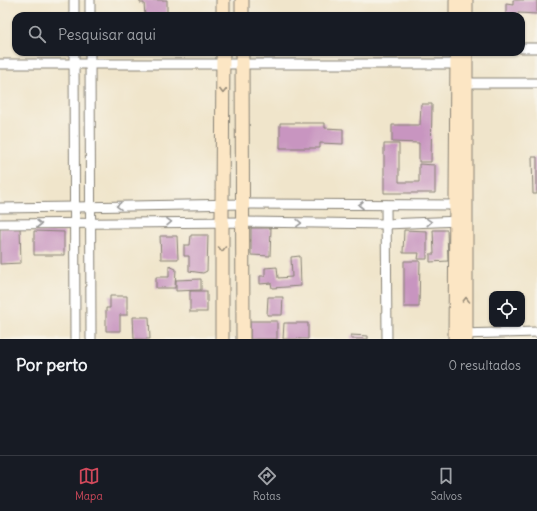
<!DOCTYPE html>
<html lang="pt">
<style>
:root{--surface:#171b24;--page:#242831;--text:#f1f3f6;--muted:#9ea1a6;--line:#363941;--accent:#d1495b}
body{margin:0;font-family:Delius,sans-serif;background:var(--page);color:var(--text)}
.controls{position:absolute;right:12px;bottom:12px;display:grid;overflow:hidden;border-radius:8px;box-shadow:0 1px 3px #0004}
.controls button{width:36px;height:36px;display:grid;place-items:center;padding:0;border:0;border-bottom:1px solid var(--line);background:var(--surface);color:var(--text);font:20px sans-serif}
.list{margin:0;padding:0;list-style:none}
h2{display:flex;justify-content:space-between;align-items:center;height:52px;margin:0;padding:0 16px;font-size:17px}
h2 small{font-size:13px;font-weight:400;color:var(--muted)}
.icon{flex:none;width:22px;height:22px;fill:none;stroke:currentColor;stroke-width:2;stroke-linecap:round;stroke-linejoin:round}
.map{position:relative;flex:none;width:537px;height:339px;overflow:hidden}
.search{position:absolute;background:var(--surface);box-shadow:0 1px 3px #0004;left:12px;right:12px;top:12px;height:44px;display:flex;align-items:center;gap:10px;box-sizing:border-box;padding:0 14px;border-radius:12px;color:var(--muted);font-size:15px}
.sheet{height:116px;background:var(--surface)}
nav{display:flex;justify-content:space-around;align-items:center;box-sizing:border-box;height:56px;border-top:1px solid var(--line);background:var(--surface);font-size:11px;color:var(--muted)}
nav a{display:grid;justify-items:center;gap:2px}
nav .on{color:var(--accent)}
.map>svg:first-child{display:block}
</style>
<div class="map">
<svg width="537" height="339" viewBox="0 0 537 339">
<rect width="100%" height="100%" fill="#f7f3e8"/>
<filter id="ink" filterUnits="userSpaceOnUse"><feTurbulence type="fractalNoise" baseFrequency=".025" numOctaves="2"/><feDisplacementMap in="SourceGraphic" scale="8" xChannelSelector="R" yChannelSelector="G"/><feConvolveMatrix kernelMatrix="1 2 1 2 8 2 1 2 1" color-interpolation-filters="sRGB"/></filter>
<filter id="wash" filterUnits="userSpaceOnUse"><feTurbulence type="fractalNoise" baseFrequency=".012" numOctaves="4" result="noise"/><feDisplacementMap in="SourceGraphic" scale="16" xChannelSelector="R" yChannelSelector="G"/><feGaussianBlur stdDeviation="0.9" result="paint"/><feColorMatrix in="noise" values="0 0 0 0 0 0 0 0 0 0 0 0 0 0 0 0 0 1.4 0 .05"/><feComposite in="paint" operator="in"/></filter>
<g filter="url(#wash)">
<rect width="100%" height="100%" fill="#f0e5cb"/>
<g id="blocks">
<g fill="#c895c0">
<polygon points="140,0 167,0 167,16 145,16 144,3 140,3"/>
<polygon points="513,0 537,0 537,14 518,13 518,16 506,16 506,4 513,5"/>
<polygon points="421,104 432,104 431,162 419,162 419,143 392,142 392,125 420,125"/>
<polygon points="280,123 325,123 325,128 343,129 343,144 320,143 320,148 280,148"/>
<polygon points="384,144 399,144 399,182 419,182 419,164 435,165 435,193 384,193"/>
<polygon points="532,157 537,157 537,194 533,194"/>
<polygon points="20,227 21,263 0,264 0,228"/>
<polygon points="251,228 271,228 270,256 251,255"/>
<polygon points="404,230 427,231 427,259 418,259 419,253 403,253"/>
<polygon points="433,230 447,230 448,261 430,262 430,254 434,254"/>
<polygon points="34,231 64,232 64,255 34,255"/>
<polygon points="191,235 208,235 207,271 203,273 189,271 189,256 184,256 184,245 190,245"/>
<polygon points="160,236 177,236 178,259 161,259"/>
<polygon points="300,256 301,286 272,288 271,283 260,284 260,276 265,276 265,268 277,267 278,278 292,277 291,257"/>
<polygon points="404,261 420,261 419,307 404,307"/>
<polygon points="169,266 176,269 175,288 156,288 156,277 169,277"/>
<polygon points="201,279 201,290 176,291 176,280"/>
<rect x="190" y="291" width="17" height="21"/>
<polygon points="110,296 127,296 127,315 120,315 120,331 106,331 106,308 110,308"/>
<polygon points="268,297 283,297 282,315 267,315"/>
<polygon points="133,317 149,317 150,339 134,339"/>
<rect x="250" y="321" width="27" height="18"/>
<polygon points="284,323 308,323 308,339 283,339"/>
<polygon points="351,335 368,336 368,339 351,339"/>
</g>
</g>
</g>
<g filter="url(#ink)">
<use href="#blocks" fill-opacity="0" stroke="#868074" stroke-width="1"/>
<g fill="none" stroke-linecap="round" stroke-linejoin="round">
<g stroke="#868074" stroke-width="11">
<g id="street">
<polyline points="74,0 74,16"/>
<polyline points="90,0 90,16"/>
<polyline points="521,48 537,48"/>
<polyline points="74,52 75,339"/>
<polyline points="90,52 91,339"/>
<polyline points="0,64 463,64"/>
<polyline points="460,83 537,83"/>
<polyline points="386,205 387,339"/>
<polyline points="0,208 75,207 242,204 461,205"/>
<polyline points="0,224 242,222 386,224 460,221"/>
<polyline points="460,334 537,332"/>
</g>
</g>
<g stroke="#868074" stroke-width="15">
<g id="secondary">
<polyline points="223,0 223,16"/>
<polyline points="242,0 242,16"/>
<polyline points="456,0 456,16"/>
<polyline points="466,16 466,0"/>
<polyline points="242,52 243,339"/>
<polyline points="222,339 222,204 223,52"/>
<polyline points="455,339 457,52"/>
<polyline points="466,339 466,52"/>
</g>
</g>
<use href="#street" stroke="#fff" stroke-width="9"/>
<use href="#secondary" stroke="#fce6c4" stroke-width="13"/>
</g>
<defs><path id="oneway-chevron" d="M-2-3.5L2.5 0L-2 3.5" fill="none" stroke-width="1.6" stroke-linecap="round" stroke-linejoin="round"/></defs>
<g stroke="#978b78">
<use href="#oneway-chevron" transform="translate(223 91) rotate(91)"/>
<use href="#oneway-chevron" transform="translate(222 249) rotate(90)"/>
<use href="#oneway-chevron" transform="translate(466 300) rotate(-90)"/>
</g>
<g stroke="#999">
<use href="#oneway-chevron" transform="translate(361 205) rotate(-180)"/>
<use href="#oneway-chevron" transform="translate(119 206) rotate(179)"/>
<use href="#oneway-chevron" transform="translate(169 222) rotate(-1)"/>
<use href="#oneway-chevron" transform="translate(429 222) rotate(-3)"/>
<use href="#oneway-chevron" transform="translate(299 223) rotate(1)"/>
<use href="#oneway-chevron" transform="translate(39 224)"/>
</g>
</g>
</svg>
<div class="controls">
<button><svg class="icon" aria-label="locate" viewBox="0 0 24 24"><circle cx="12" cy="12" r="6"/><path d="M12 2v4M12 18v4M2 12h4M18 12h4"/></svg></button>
</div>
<div class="search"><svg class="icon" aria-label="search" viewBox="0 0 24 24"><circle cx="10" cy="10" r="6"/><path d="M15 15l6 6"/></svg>Pesquisar aqui</div>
</div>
<section class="sheet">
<h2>Por perto<small>0 resultados</small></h2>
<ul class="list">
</ul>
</section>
<nav>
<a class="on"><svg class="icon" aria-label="map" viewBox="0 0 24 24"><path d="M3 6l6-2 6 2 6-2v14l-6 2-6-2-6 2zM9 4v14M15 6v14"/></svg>Mapa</a>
<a><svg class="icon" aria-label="directions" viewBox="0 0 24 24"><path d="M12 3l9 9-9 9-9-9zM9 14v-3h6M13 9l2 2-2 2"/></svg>Rotas</a>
<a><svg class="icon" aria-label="saved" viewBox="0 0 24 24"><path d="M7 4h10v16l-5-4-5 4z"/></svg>Salvos</a>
</nav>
